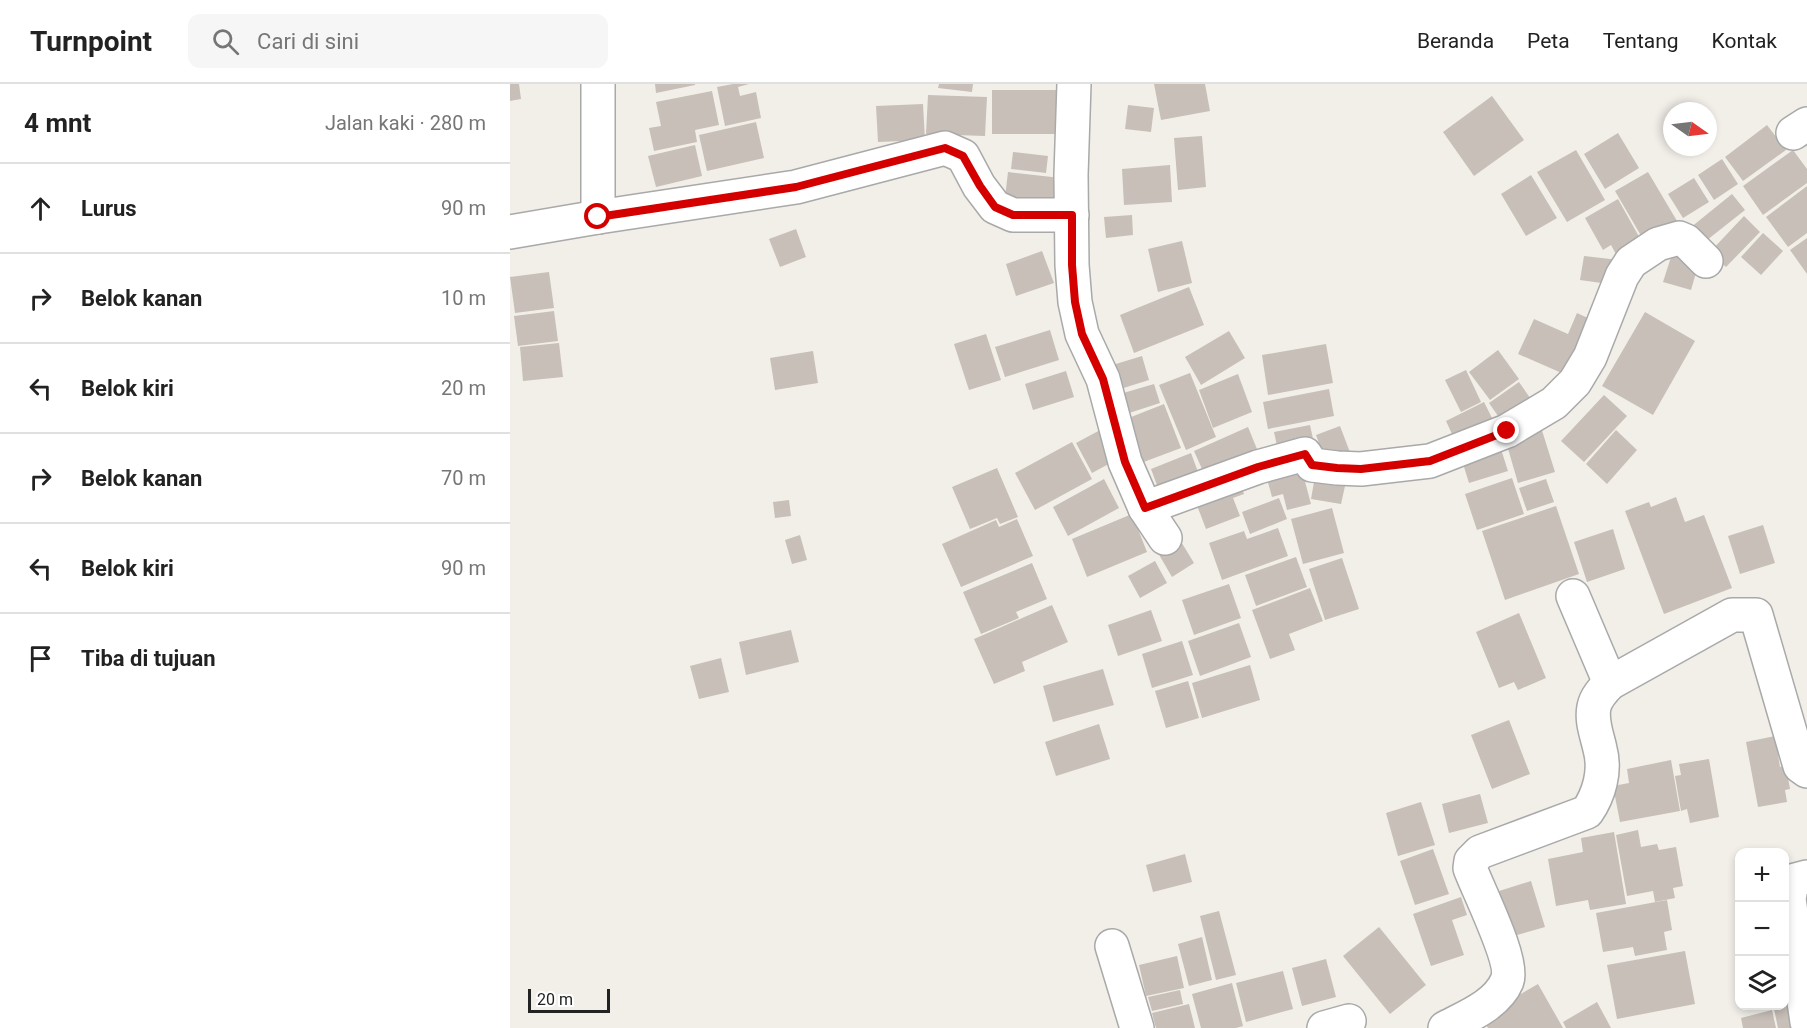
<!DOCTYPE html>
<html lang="id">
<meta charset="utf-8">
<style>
:root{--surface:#fff;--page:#f6f6f6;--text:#222;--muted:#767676;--line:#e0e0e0}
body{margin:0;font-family:Roboto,sans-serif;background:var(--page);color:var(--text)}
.controls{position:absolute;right:18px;bottom:18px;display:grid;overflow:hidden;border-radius:12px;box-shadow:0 3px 9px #0003}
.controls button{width:54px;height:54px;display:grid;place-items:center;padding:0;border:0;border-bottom:2px solid var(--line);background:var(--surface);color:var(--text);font:30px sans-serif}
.compass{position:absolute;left:1153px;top:18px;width:54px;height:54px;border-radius:50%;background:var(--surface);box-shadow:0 3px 9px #0003;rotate:104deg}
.scale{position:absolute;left:18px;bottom:15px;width:82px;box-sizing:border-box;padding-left:6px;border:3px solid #222;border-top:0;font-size:16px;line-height:21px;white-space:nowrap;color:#222;-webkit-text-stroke:4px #fff;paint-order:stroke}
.stop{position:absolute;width:18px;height:18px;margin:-14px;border:4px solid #d40000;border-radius:50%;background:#fff}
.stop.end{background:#d40000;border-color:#fff;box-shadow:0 2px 6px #0008}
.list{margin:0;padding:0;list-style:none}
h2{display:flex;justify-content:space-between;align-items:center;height:78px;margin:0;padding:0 24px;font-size:26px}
h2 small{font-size:20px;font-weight:400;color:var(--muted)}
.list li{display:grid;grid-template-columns:39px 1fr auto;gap:18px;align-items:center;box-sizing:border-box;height:90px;padding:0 24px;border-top:2px solid var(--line)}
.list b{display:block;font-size:22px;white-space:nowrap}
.list em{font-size:20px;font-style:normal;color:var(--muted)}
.icon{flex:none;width:33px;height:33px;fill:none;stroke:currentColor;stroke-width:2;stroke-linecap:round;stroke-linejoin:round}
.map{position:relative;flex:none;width:1297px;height:944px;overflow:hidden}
header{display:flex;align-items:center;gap:36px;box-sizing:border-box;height:84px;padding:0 30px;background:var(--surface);border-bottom:2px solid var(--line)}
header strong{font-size:28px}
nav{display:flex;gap:33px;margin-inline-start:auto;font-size:21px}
.search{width:420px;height:54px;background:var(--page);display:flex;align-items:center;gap:15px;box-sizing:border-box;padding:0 21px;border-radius:12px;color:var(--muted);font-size:22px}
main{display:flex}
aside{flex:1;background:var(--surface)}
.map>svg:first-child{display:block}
</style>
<header>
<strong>Turnpoint</strong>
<div class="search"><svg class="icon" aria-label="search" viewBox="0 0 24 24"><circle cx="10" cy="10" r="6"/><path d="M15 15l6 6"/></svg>Cari di sini</div>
<nav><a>Beranda</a><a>Peta</a><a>Tentang</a><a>Kontak</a></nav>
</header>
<main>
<aside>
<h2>4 mnt<small>Jalan kaki · 280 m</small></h2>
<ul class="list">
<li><svg class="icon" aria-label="ahead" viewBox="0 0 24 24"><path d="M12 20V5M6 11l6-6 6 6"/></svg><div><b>Lurus</b></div><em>90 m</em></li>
<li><svg class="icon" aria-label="right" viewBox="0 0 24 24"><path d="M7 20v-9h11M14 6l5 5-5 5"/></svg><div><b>Belok kanan</b></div><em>10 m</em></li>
<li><svg class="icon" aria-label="left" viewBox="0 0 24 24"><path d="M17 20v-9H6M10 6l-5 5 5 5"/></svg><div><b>Belok kiri</b></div><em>20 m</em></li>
<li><svg class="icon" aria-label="right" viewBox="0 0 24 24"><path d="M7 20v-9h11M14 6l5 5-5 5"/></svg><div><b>Belok kanan</b></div><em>70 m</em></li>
<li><svg class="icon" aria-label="left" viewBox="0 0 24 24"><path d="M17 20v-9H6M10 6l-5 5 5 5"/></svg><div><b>Belok kiri</b></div><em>90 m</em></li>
<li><svg class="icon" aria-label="arrive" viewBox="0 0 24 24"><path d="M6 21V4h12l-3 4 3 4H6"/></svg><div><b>Tiba di tujuan</b></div></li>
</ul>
</aside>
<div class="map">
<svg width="1297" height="944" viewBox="0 0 1297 944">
<rect width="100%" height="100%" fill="#f2efe9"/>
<g fill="#c7bfb8">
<polygon points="0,0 9,0 11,15 0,17"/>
<polygon points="145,0 185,0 185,1 146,9"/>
<polygon points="223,0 239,0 228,3 230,12 246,8 251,34 215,42 207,3"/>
<polygon points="429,0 463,0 462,8 428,4"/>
<polygon points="644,0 695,0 700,27 651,36"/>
<polygon points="482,6 557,6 556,50 482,50"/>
<polygon points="202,7 209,41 185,46 187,58 144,67 139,44 151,42 146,18"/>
<polygon points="418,11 477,13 475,52 416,50"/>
<polygon points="982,12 1014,56 964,92 933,48"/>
<polygon points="413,20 415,56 368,58 366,22"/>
<polygon points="618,21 644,24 641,48 615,45"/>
<polygon points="246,38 254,74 197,87 189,51"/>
<polygon points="1257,41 1276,66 1233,97 1215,73"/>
<polygon points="1108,49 1129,84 1095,105 1074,70"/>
<polygon points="692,52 696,103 668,106 664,54"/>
<polygon points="185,61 192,92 146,103 138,72"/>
<polygon points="1066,66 1095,116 1057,138 1027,88"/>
<polygon points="1283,66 1297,85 1297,99 1253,131 1233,102"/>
<polygon points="503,68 538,72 536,89 501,85"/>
<polygon points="1212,75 1228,100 1204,116 1188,91"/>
<polygon points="660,81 662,118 614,121 612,85"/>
<polygon points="498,88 551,94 547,128 494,122"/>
<polygon points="1138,88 1170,142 1137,162 1105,107"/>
<polygon points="1021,91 1047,134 1016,152 991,110"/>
<polygon points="1184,94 1199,118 1173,134 1158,110"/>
<polygon points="1297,102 1297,149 1278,163 1256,133"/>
<polygon points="1222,110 1235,126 1192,160 1180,144"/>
<polygon points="1108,115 1132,158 1107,172 1101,161 1093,166 1075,134"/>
<polygon points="622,131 623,151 596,154 594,133"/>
<polygon points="1234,132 1250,148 1216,183 1200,168"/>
<polygon points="286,145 296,173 270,183 259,155"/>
<polygon points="1253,149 1273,167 1251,191 1231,173"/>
<polygon points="1297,154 1297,190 1280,166"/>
<polygon points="672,157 682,199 648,208 638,165"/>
<polygon points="532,167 544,199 506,212 496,180"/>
<polygon points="1163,167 1190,175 1181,206 1153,198"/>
<polygon points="1074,172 1109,176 1106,201 1070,196"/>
<polygon points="39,188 44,224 5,229 0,193"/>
<polygon points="679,203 694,241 624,269 610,231"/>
<polygon points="44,227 48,257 8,262 4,232"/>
<polygon points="1135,228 1185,257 1143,331 1092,302"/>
<polygon points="1067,229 1091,240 1063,294 1008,270 1024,235 1058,250"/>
<polygon points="540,246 549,276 495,293 485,263"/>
<polygon points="719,247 735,274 691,301 675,273"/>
<polygon points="476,250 491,296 459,306 444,260"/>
<polygon points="49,259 53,293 13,297 10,263"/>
<polygon points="816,260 823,299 758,311 752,271"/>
<polygon points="988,266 1009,295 980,316 959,288"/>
<polygon points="303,267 308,299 265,306 260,274"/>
<polygon points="632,272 639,296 604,307 596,283"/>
<polygon points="956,286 971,318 951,328 935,296"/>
<polygon points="556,287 564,313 523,326 515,300"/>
<polygon points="680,289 706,353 676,366 649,301"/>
<polygon points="728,290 742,328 703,344 689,306"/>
<polygon points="1009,298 1027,324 997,345 979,319"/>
<polygon points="644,300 650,319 616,330 610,310"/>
<polygon points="819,305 824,332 758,345 753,318"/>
<polygon points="1094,311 1117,332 1074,378 1051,357"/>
<polygon points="974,318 987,344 948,363 936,337"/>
<polygon points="654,320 671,364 623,382 606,339"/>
<polygon points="1030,340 1045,388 1008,399 994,351"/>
<polygon points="800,341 805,364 769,371 764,348"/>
<polygon points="830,342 841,371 817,380 806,351"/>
<polygon points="738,343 749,370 696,394 684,367"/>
<polygon points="592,345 608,375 582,389 566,359"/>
<polygon points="1106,346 1127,366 1097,400 1076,380"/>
<polygon points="562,358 582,395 525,426 505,389"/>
<polygon points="989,359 998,387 959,399 950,370"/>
<polygon points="681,369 691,396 651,412 641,385"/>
<polygon points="789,375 801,420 777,426 773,410 762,413 754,384"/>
<polygon points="487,384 508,433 490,440 487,434 460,445 442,403"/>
<polygon points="806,387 837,393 831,420 801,415"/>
<polygon points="728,394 734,410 723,414 730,432 696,445 683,411"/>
<polygon points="1002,394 1014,430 967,446 955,410"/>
<polygon points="594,395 609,424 558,452 543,423"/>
<polygon points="1036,395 1044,418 1017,427 1009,404"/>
<polygon points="1166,413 1175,438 1194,431 1222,504 1154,530 1115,427 1139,418 1141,423"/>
<polygon points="769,414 777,435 740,450 732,428"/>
<polygon points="279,416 281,432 265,434 263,418"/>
<polygon points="1046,422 1069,490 995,516 972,447"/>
<polygon points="822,424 834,469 793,480 781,435"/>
<polygon points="622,430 637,468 577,493 562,455"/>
<polygon points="507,435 523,472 451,503 432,460 486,436 489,443"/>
<polygon points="1253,441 1265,479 1230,490 1218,452"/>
<polygon points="768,444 778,472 712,496 699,459 734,447 737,455"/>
<polygon points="1103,445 1115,485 1077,498 1064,458"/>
<polygon points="290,451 297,476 282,480 275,456"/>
<polygon points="670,456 684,479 662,493 648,469"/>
<polygon points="786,473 797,503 746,522 735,491"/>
<polygon points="832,474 849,525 815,536 799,485"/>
<polygon points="645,477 657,499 630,514 618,492"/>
<polygon points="522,479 537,515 506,528 509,534 471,550 453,508"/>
<polygon points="719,500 731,534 684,551 672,516"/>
<polygon points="800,504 813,537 779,550 785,566 760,575 742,526"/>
<polygon points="542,521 558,558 512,578 515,587 484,600 464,555"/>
<polygon points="641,526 652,557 608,572 598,541"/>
<polygon points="1009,529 1036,594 1008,606 1004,598 989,604 966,548"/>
<polygon points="729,539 741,573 690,592 678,557"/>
<polygon points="281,546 289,578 236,591 229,558"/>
<polygon points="672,557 683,591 642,604 632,570"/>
<polygon points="211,574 219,608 189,615 180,582"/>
<polygon points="740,581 750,616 692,634 682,599"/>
<polygon points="593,585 604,621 543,638 533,602"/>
<polygon points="678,597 689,634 656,644 645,607"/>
<polygon points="999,636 1020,690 982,705 961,651"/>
<polygon points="589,640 600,675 546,692 535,658"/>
<polygon points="1265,652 1270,683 1276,682 1280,705 1275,706 1277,718 1248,723 1236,658"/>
<polygon points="1199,675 1209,733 1180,739 1177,725 1171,727 1165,692 1171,691 1169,680"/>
<polygon points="1161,676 1170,727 1110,738 1103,702 1119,699 1117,685"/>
<polygon points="970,710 978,739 939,749 932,720"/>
<polygon points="911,718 925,761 888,772 876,729"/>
<polygon points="1128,746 1131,763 1147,760 1149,766 1166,763 1173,802 1163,804 1165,814 1145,818 1143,807 1117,812 1106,751"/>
<polygon points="1104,748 1116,820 1080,826 1078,816 1046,822 1038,775 1073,768 1071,754"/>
<polygon points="923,765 939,810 905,821 890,777"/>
<polygon points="675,770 682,798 643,808 636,781"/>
<polygon points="1021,797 1035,843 1000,853 986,808"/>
<polygon points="951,813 957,831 942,836 954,871 921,882 903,830"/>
<polygon points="1157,816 1162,846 1154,848 1157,866 1125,872 1123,863 1093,868 1086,829"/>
<polygon points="709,827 726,891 706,896 690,832"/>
<polygon points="869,843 916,901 880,930 833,872"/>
<polygon points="692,853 702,896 679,902 668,860"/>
<polygon points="1175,867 1185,920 1107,935 1097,881"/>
<polygon points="667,872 674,904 636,912 629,881"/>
<polygon points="816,875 826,913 792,922 782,884"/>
<polygon points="773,887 783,925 736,938 726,899"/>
<polygon points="722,899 733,942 726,944 691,944 682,910"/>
<polygon points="1028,900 1053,944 978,944 971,933"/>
<polygon points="670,906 673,920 642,927 638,913"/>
<polygon points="1087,918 1101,944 1056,944 1053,938"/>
<polygon points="679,920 685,944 646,944 642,929"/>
<polygon points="1285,920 1291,944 1268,944 1264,925"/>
<polygon points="1262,926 1266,944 1233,944 1231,934"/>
</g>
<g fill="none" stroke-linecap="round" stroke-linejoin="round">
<g stroke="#a9a9a9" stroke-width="36">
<g id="minor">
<polyline points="564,0 561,91 562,181 565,218 572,250 593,295 615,378 635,424 655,454"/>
<polyline points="1283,49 1297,40"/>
<polyline points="88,133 88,0"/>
<polyline points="0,148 88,133 286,103 435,64 453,72 469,102 485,123 503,131 562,131"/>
<polyline points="635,424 748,383 795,370 802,381 827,384 851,385 920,377 997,347 1044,319 1065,298 1080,273 1112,192 1121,178 1148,160 1169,154 1176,157 1196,177"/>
<polyline points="1063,512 1100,599"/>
<polyline points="1297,793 1282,797 1279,815 1297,938"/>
<polyline points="602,862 627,944"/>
<polyline points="814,944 839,937"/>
<path d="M935 944C956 933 987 921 997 897 1005 878 968 806 960 784L961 777 970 768 1077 728C1089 711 1096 687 1090 665 1087 651 1081 637 1084 623 1086 613 1093 606 1100 599L1222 531H1246L1290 682 1297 687"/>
</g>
</g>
<use href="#minor" stroke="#fff" stroke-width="33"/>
</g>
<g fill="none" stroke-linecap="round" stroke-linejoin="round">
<polyline stroke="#d40000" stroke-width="8" points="88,133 286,103 435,64 453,72 470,102 485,123 503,131 562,131 562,181 565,218 572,250 593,295 615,378 635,424 748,383 795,370 802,381 827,384 851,385 920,377 997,347"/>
</g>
</svg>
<div class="controls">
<button>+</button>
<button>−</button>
<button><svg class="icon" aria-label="layers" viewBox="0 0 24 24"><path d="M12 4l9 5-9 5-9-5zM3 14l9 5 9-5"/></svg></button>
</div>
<svg class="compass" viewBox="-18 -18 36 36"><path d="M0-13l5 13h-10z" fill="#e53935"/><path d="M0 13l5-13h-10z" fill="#767676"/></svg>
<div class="scale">20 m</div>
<div class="stop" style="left:88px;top:133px"></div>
<div class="stop end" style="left:997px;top:347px"></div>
</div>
</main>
